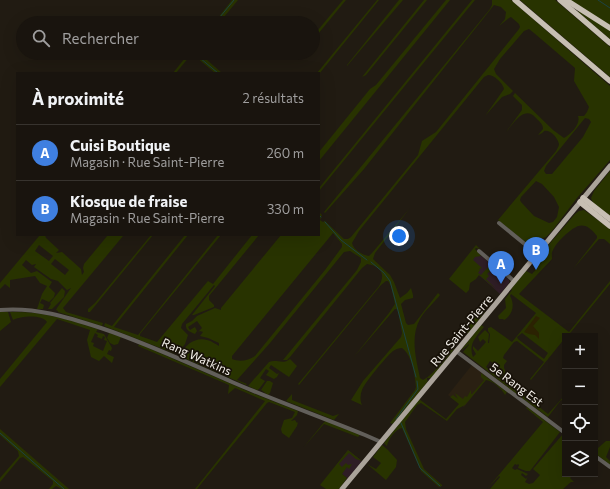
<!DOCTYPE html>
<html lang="fr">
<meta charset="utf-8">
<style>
:root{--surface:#19140e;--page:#26211c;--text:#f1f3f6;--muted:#9f9e9e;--line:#37332e;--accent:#ea580c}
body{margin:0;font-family:Commissioner,sans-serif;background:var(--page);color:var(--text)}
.controls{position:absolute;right:12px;bottom:12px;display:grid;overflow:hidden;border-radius:0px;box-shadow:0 4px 16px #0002}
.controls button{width:36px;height:36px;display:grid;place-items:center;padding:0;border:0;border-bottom:1px solid var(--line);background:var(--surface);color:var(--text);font:20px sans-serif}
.you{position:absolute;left:399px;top:236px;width:14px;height:14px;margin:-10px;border:3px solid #fff;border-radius:50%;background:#1a73e8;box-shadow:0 0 0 6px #1a73e833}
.badge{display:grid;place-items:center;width:26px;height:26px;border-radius:50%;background:var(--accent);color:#fff;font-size:13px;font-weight:700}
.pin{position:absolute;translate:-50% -33px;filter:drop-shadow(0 1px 2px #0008)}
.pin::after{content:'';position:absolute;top:21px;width:14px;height:12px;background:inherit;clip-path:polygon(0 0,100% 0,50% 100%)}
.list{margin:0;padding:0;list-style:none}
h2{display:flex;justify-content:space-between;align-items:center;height:52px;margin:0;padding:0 16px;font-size:17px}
h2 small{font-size:13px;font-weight:400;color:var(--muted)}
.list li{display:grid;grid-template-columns:26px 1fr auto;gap:12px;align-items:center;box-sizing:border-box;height:56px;padding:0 16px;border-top:1px solid var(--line)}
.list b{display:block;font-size:15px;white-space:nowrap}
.list p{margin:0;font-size:13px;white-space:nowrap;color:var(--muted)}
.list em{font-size:13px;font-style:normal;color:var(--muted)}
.icon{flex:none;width:22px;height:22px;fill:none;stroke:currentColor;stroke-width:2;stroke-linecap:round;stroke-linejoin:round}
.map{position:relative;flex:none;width:610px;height:489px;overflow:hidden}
.search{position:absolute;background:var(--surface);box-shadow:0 4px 16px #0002;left:16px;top:16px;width:304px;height:44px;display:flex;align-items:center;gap:10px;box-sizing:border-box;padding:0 14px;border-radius:22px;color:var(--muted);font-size:15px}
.panel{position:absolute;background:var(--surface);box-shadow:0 4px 16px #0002;left:16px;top:72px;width:304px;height:164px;border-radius:0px}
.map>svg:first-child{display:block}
</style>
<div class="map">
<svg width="610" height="489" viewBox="0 0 610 489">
<rect width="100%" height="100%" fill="#211b12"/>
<g fill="#2e1d25">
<polygon points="473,249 509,280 509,283 500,294 479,275 473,267"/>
<polygon points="348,450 362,461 344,483 347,478 334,468"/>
</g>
<polygon fill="#2a2012" points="472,365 488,377 464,407 448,395"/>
<g fill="#283300" fill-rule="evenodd">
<polygon points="232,0 238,0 219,23 214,23"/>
<polygon points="343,0 346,0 313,40 313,36"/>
<polygon points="377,0 379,0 319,74 317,73"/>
<polygon points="399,0 403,0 347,66 347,65"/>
<polygon points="424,0 427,0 366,75 362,77"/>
<polygon points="446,0 450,0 319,161 319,152 370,89 376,85"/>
<polygon points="472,0 475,0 319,191 319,188"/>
<path d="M492 0H511L610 86V160L577 198 552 231 546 237 541 239 537 249H534L498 220 556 151C557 149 559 146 559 144 558 138 550 129 544 131 544 132 539 135 538 135L543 129C543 124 540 122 536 118 524 105 515 122 506 132L522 110V105L513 96 515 93 553 130 564 138C571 134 581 124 578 116H584L587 112 589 107 574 81 575 68 534 33 529 29 524 31 500 59 494 69 496 74 513 91 510 94 502 97 485 116 504 89C503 83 494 75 488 75L484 77 359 231 352 243C353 249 362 255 369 256L372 253 410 208 375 253 373 259 390 275 394 282 400 298 407 293 411 288 413 295V298L405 300 401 304 406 323 408 325 414 324 438 293 440 295C434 303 425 310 420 319 410 337 416 359 420 378L423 380C432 376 448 356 451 347L449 344 455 348 431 378H427V380L428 381 393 424 390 423 415 390 416 387C415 375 412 355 402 348 399 348 396 349 393 351 387 356 365 382 362 390 360 395 360 401 362 405L351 400 363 381 401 337 402 333 398 311 397 309H395L353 358 389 313 395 304 391 286 388 281H386L381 285 299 385 298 384 379 286C386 274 381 266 367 264L362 268 290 357 287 360H283L357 270 361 262V258L350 251 344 252 270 343 237 380 247 384 246 385 182 357 181 355C185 344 196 337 207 340 212 341 215 344 219 346V343L208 338 200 336 203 332 200 331 198 332 202 328 197 321 188 327 190 330 195 327 197 331 195 334C190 332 185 330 186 324L192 321 197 316 215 308 221 310V308L281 235H319V212L322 215 320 220 323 222 325 221 344 239H348L351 237 418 155 422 141 436 132 519 29 520 27 519 24 511 17 509 18 499 26 505 19 506 12 501 7 494 5 364 169 325 213 324 212 490 9 492 5ZM585 118 589 119 591 122 583 137 552 174H546L544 171 546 166ZM536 181 542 184 554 197 559 207 557 217 553 222 549 223 534 216 521 202 520 200 521 197ZM333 233 342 244V247L325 270 255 356C248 361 239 362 232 359V356Z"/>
<polygon points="520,0 555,0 610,47 610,77"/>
<polygon points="570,0 610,0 610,25"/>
<polygon points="579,11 610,29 610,39 578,12"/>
<polygon points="189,53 199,53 222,73 215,73 196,57 192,56 189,57 176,73 173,73"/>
<polygon points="610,171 610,216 593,203 591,198 594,191"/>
<path d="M584 210 610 229V244L604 239H599L573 269 597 238V236C584 219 576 225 563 237 559 241 555 245 553 250 551 253 552 256 552 259L519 294 569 332 610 281V284L571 332 567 336H565V338L531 380 530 379 544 362 517 341 514 342 504 355 503 358 507 361 504 365V368L505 370 506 380 521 392 520 394 518 395 463 352 469 345V344L462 350V349L481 325 484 327C476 337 468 344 473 357L476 354 473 349V346L478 351 486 342 483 339 480 342 478 337 485 330 489 334 488 343H489L490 334 488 331V328L491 327 512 342 536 313 511 294 510 296C515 304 513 315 504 320L503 319H499L498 316 506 308 505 299 512 290 511 289 526 271 532 274 538 267 534 262 575 214 579 211ZM522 333 548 353 544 359 518 339 517 337ZM490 361 493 363 492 365 503 372 501 377 486 367Z"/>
<path d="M40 235H45L46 238 59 250 56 253 62 252 81 269 82 275 84 272 83 268 84 264 108 235H123V236L63 308 66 312 103 323 102 326 58 312V311L56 310 57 308 71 288 67 290 58 281 51 279 34 267 36 264 32 265 26 260 22 265 31 273 37 271 52 282 49 287 55 293 54 297 49 302 42 299 40 303 44 305 43 309H37L42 294 47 286 40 283 35 276 10 280V288L5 284 0 289V283ZM39 245 53 256 49 261 35 251ZM55 259 69 270 65 275 51 264Z"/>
<polygon points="151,235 153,235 90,312 88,312 88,309 95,303"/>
<polygon points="185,235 188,235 114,327 138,335 218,235 221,235 140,334 140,336 157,342 208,281 213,284 252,235 259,235 209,296 209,300 214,305 214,307 194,315 192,315 215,286 214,285 182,324 181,328 188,335 185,344 178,353 175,353 176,354 104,326 105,323 112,326"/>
<polygon points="476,245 480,249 476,248 475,249 481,256 475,257 473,260 482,268 479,269 480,270 478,273 481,275 489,266 494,267 487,274 489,276 486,279 496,289 479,275 476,279 470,283 469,290 466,293 449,279"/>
<polygon points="62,288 65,291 64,297 52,309 48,309 51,304 50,303"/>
<polygon points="482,310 485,312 468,333 464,331 473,321 479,311"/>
<polygon points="0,312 8,312 11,322 0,331"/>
<path d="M10 312C41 311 68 319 97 329H98L96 332 104 334 112 348 111 351 109 350 107 354 114 357 112 363 104 356 99 361 91 357 87 340 90 330 57 319 0 387V379L47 322C42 314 21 316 13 320ZM95 333 98 335 97 337 102 339 103 336 105 337 104 340 107 341 103 351 93 346 94 343 91 342Z"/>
<polygon points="109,333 121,337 118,344 114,345 110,343 107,338"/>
<polygon points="139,344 252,393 298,411 297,415 291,421 295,420 297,423 298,422 297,426 289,438 282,433 281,429 284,420 292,418 295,412 269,402 267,403 197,489 195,489 265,401 235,388 228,394 229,385 138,346"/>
<path d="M290 359 297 366 289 377 271 365 269 368 277 374 279 373 277 377 274 379 266 375 269 371 266 369 260 378 265 381 259 389 257 390 248 386 269 362C277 359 283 365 290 359Z"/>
<path d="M481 373 507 392 505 395C502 389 493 381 486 380L465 405 457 409 447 421 421 403 417 405 405 422 406 429 424 469 442 485V486L439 487 421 471 402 428C396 429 388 439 387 446L384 443 419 399 446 419 459 404 450 397 453 395 458 399 455 393 463 399 465 396 467 397 471 390V394H472L484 380 481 377Z"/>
<polygon points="267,381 270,381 273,383 270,393 268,395 261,390"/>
<polygon points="292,394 292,400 333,416 339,414 334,420 286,401"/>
<polygon points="523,394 548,414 565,395 565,402 561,400 548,417 521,397"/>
<polygon points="527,407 560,432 530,471 526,471 518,468 519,465 518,464 517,465 515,464 512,468 515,470 517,469 528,474 526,476 522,473 521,475 526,479 528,477 525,482 529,484 533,483 540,475 533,469 563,434 565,436 565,474 574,474 570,478 574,482 571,482 563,489 490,489 500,477 499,476 487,489 543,422 526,408"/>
<polygon points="325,421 360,435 358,437 324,424 303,448"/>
<polygon points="0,429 69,489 62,489 56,486 52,489 49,489 53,484 53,481 23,457 20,458 0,482 0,478 19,456 18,451 0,435"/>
<polygon points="606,441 610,441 610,447 606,457 610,461 610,465 595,453 595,448 598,448"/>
<polygon points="382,445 388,450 397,460 396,467 386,480 367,464 376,469 381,463 373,457"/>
<polygon points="348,450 362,461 356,459 349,453 339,464 342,467 346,463 348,465 352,464 349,469 347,467 342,474 347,478 339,489 326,489 320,485"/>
</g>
<polygon fill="#2b2202" points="536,316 540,318 533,326 539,333 539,339 535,335 529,334 524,332"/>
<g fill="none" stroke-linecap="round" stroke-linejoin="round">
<g stroke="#1d4343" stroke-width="1">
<polyline points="598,0 610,8"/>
<polyline points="215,23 234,0"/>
<polyline points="194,53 218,73"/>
<polyline points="319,215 321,217"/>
<polyline points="325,222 341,240 367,260"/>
<polyline points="371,262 384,273 390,281 416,377"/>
<polyline points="396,419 418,389 417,381"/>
<polyline points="401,423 420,468 440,486"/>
<polyline points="0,433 64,489"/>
</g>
<g stroke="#625f5a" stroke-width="4">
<polyline points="499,223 537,254"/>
<polyline points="479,251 514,281"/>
<path d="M0 310C36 307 67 317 101 328 146 343 189 363 232 382 276 401 321 417 365 435L381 442"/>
<polyline points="456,351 565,433"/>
<polyline points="595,456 610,467"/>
</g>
<polyline stroke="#aaa39a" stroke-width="5" points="342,489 610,166"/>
<g stroke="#c7bfb3" stroke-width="5.5">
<polyline points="515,0 610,81"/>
<polyline points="560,0 610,43"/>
<polyline points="566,0 610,28"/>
<polyline points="583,198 610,219"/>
<polyline points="580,202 610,226"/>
</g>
</g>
<g text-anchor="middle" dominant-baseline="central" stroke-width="3.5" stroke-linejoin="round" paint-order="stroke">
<g font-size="12" fill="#f3efe9" stroke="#181209">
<text transform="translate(461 330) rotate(-50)">Rue Saint-Pierre</text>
<text transform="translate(197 356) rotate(24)">Rang Watkins</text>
<text transform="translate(517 384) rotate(37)">5e Rang Est</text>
</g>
</g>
</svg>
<div class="controls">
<button>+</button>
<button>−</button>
<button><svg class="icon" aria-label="locate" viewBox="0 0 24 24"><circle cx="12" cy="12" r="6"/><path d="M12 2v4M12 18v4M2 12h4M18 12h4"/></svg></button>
<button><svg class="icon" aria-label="layers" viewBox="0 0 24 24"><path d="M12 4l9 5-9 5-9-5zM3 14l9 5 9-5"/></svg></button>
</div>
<div class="you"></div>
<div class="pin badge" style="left:501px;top:284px;background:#3f7fe0">A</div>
<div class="pin badge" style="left:536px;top:270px;background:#3f7fe0">B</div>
<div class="search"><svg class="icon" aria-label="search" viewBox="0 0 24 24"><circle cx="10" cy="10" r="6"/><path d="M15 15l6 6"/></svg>Rechercher</div>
<section class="panel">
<h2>À proximité<small>2 résultats</small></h2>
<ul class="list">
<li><span class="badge" style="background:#3f7fe0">A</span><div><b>Cuisi Boutique</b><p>Magasin · Rue Saint-Pierre</p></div><em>260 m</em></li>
<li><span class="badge" style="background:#3f7fe0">B</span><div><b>Kiosque de fraise</b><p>Magasin · Rue Saint-Pierre</p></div><em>330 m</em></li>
</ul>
</section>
</div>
